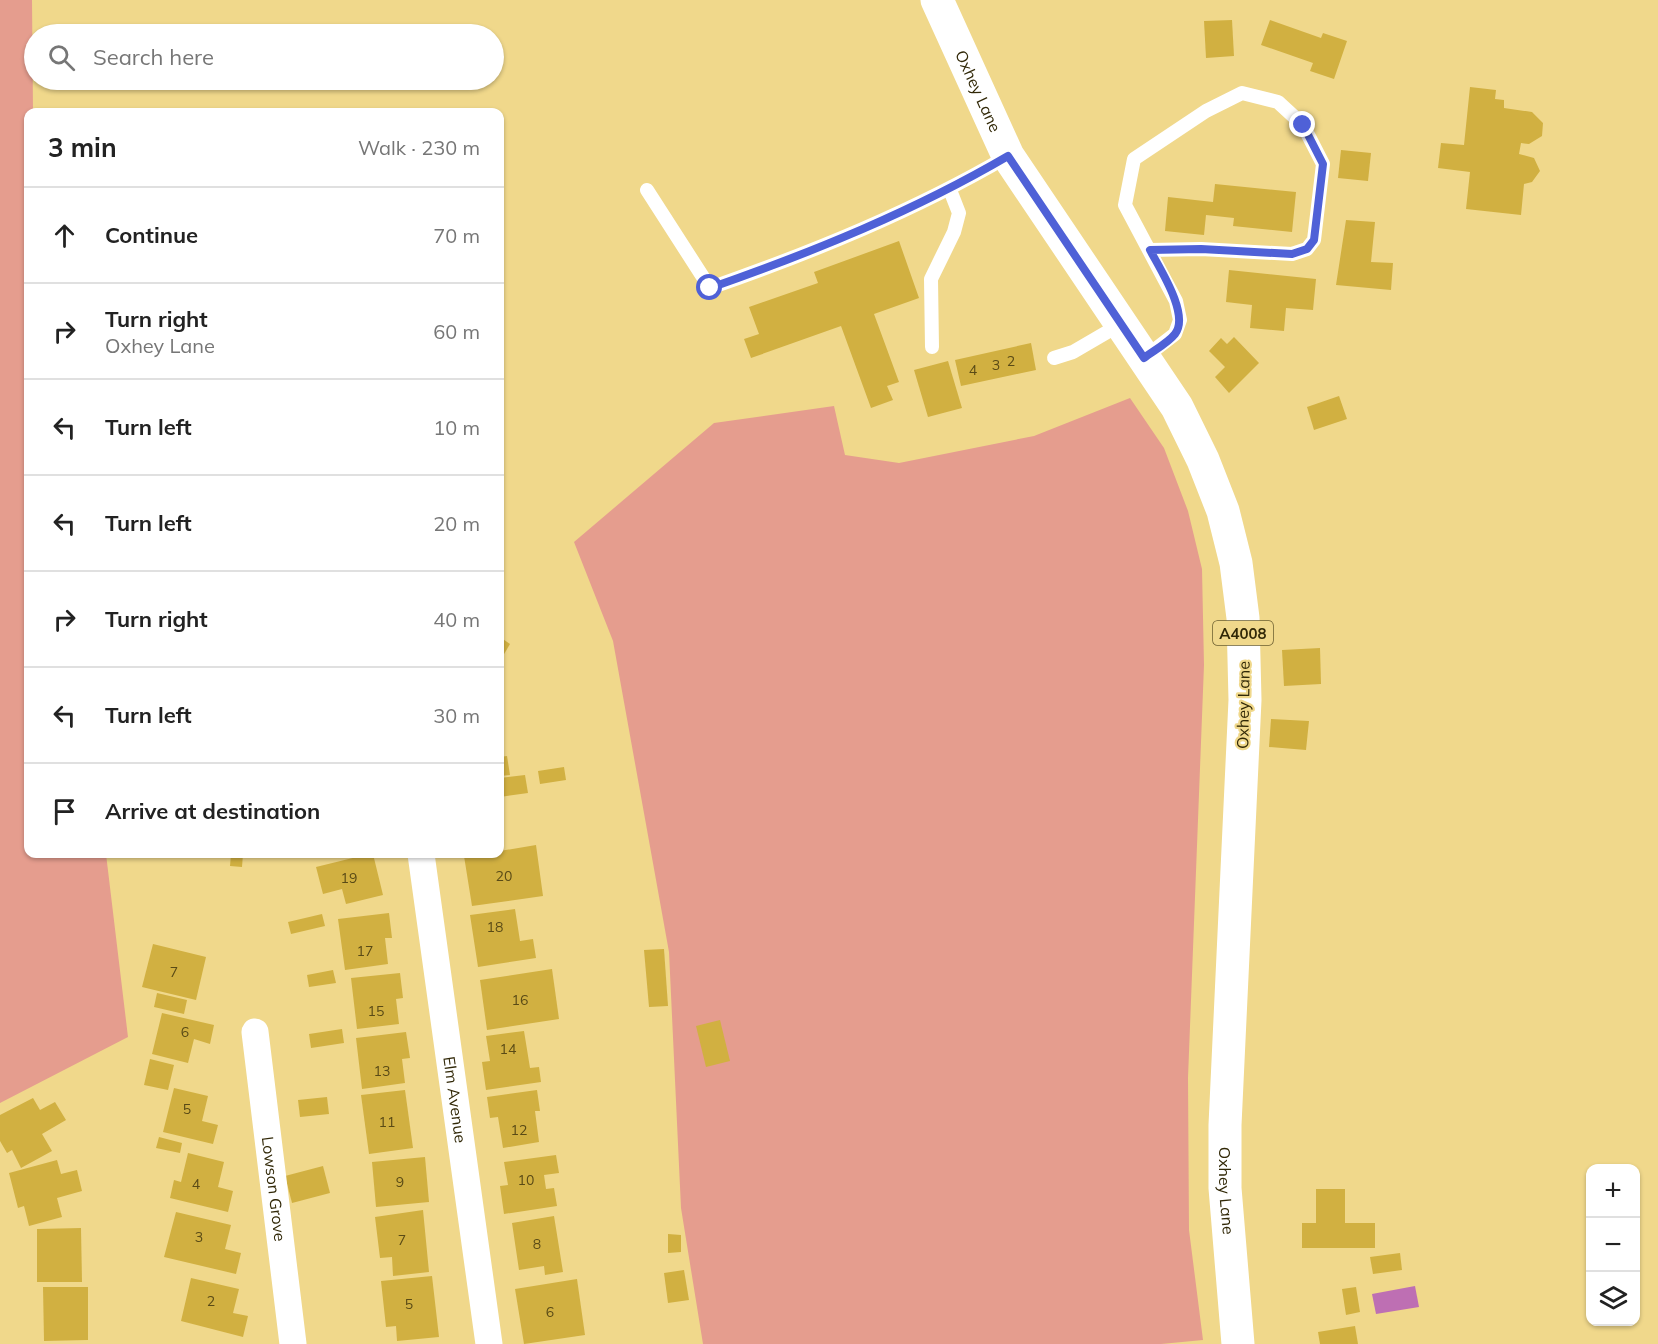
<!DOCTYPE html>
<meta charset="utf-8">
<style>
:root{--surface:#fff;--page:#f6f6f6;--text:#222;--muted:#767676;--line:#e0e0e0}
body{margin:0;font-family:Mulish,sans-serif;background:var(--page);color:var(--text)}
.controls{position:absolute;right:18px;bottom:18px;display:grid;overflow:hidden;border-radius:12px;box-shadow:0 2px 4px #0004}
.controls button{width:54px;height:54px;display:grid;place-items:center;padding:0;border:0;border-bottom:2px solid var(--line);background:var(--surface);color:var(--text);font:30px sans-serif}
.stop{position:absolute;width:18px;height:18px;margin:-14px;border:4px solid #4f61d7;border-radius:50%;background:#fff}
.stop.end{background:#4f61d7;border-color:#fff;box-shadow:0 2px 6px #0008}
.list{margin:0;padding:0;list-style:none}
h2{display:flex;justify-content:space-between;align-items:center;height:78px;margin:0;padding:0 24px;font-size:26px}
h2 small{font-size:20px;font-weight:400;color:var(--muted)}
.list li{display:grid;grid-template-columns:39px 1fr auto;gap:18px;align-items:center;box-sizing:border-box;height:96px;padding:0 24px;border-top:2px solid var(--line)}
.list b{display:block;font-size:22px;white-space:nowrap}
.list p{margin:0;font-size:20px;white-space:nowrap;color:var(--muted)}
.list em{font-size:20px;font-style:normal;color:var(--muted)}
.icon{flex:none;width:33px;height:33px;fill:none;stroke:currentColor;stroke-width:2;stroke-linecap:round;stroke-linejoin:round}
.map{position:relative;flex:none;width:1658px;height:1344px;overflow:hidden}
.search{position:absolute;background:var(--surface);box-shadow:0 2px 4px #0004;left:24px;top:24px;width:480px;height:66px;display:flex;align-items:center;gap:15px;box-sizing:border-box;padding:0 21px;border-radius:33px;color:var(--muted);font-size:22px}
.panel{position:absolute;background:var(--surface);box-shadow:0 2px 4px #0004;left:24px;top:108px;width:480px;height:750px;border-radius:12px}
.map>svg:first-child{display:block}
</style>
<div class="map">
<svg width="1658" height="1344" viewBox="0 0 1658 1344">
<rect width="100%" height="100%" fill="#f0d88b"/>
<g fill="#e59d8e">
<polygon points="0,0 32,0 33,112 28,112 28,854 106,854 128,1037 0,1103"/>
<polygon points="1130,398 1164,448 1188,511 1202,569 1204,665 1188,1078 1189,1230 1203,1340 1161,1344 703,1344 681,1208 669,952 613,641 574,542 714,423 834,406 845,455 899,463 1034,436"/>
</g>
<polygon fill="#be6fb3" points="1415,1286 1419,1307 1376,1314 1372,1294"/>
<g fill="#d1b041">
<polygon points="1232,20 1234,56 1206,58 1204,21"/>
<polygon points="1270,20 1321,38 1323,33 1347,41 1334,79 1310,71 1313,63 1261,45"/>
<polygon points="1470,87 1496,90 1495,99 1504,100 1504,108 1532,112 1543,123 1542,136 1529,144 1521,143 1519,154 1534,158 1540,171 1532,182 1524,184 1521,215 1466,209 1470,172 1438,168 1441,143 1464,145"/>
<polygon points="1341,150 1371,153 1368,181 1338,178"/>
<polygon points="1215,184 1296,192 1292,232 1233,226 1234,218 1206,215 1204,235 1165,231 1168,197 1213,202"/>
<polygon points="1346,220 1375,222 1371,262 1393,263 1391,290 1336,285"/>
<polygon points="899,241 919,298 874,314 899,382 887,386 893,400 871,408 841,326 751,358 744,339 759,334 749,307 818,283 814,272"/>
<polygon points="1229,270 1316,279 1313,310 1286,308 1284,331 1250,328 1252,305 1226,302"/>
<polygon points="1234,337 1259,363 1229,393 1215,377 1225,367 1209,351 1221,338 1227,344"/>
<polygon points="1031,343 1036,370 961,386 955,360"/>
<polygon points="948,361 962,408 928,417 914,370"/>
<polygon points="1339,396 1347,419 1314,430 1307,407"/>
<polygon points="500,637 510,644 500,661"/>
<polygon points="1320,648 1321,684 1284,686 1282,650"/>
<polygon points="1271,719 1309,721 1306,750 1269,747"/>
<polygon points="507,756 510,775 500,776 500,757"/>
<polygon points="564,767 566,780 540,784 538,771"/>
<polygon points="525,775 528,793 500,797 500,778"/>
<polygon points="536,845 543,896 472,906 464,856 500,854 500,851"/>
<polygon points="231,854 243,854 242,867 230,866"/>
<polygon points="369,854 373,854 383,895 346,904 342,889 323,894 316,867"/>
<polygon points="515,909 520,941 533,939 536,958 478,967 470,915"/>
<polygon points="389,913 392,938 385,938 388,964 345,970 338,919"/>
<polygon points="322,914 325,926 291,934 288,922"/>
<polygon points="153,944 206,957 196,1000 142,987"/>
<polygon points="664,949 668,1006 649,1007 644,950"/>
<polygon points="552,969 559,1019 487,1030 480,980"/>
<polygon points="333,970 336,983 309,987 307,975"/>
<polygon points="400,973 403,998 396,999 399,1024 357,1029 351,978"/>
<polygon points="157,993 187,1000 184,1014 154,1007"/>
<polygon points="162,1013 214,1025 210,1044 194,1039 188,1063 152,1054"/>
<polygon points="720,1020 730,1061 706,1067 696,1026"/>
<polygon points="342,1029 344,1043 311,1048 309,1034"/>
<polygon points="524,1031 530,1068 539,1067 541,1082 486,1090 482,1062 490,1061 486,1036"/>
<polygon points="406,1032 410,1058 402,1059 405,1083 362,1089 356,1038"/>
<polygon points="150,1059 174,1065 168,1090 144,1085"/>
<polygon points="174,1088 208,1096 202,1121 218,1125 213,1144 163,1132"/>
<polygon points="405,1090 413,1148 369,1154 361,1095"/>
<polygon points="537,1090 540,1111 535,1111 539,1142 503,1148 498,1117 490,1118 487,1097"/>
<polygon points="327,1097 329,1114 300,1117 298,1100"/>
<polygon points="33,1098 40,1110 55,1102 66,1120 42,1134 52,1151 21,1168 12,1150 7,1153 0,1141 0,1115"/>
<polygon points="159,1137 182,1143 180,1153 156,1148"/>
<polygon points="188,1153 224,1162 218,1187 233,1191 228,1212 170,1198 174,1180 181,1182"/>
<polygon points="556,1155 559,1173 544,1175 546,1189 554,1188 557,1206 504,1214 500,1186 508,1185 504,1162"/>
<polygon points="425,1157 429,1202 376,1207 372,1162"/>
<polygon points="57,1160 61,1174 77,1170 82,1191 57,1198 62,1217 29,1226 24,1206 18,1208 9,1173"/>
<polygon points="323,1166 330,1193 292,1203 285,1176"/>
<polygon points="1316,1189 1345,1189 1345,1223 1375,1223 1375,1248 1302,1248 1302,1223 1316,1223"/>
<polygon points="423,1210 429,1272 393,1276 392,1257 380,1258 375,1217"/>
<polygon points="176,1212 231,1225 225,1249 241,1253 236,1274 164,1257"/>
<polygon points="554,1216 563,1272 545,1275 544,1266 519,1270 512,1223"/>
<polygon points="81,1228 82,1282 37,1282 37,1229"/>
<polygon points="668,1234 681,1235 681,1252 668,1253"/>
<polygon points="1400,1253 1402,1270 1373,1274 1370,1257"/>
<polygon points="684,1270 689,1300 668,1303 664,1273"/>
<polygon points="432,1276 439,1337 397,1341 396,1326 386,1327 381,1281"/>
<polygon points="191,1278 239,1289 233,1313 248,1316 243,1337 181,1321"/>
<polygon points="577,1279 585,1335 524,1344 515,1289"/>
<polygon points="43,1287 88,1287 88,1340 44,1341"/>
<polygon points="1356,1287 1360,1312 1346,1315 1342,1289"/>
<polygon points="1355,1326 1358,1344 1320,1344 1318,1332"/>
</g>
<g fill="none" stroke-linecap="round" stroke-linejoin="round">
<g stroke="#fff" stroke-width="14">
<path d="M647 190 710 288C813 252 914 211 1008 156"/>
<polyline points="932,347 931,279 954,232 959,213 950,190"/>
<polyline points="1054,358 1073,352 1121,324"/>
<polyline points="1144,358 1175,334 1180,320 1176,301 1125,205 1134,159 1206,111 1242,93 1278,102 1303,125 1323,164 1314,240 1307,249 1292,254 1201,249 1150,250"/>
</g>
<g stroke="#fff" stroke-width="27">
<path id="s1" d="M421 854 489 1344"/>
<path id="s2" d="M255 1032 293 1344"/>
</g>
<path stroke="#fff" stroke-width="33" id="s3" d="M937 0 1008 156 1177 407 1203 460 1223 511 1236 563 1243 618 1245 700 1225 1125V1188L1238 1344"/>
</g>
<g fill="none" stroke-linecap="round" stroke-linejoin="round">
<path stroke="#4f61d7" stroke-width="8" d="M710 288C813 252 914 211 1008 156L1144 358C1153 351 1168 343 1175 334 1190 315 1160 269 1150 250L1201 249 1292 254 1307 249 1314 240 1323 164 1303 125"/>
</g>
<g text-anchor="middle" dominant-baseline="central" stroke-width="4.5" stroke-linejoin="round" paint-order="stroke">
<g font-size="14" fill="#594a16">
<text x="1011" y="361">2</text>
<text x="996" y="365">3</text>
<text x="973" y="370">4</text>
<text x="504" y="876">20</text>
<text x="349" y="878">19</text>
<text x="495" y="927">18</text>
<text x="365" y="951">17</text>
<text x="174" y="972">7</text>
<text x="520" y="1000">16</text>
<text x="376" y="1011">15</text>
<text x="185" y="1032">6</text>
<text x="508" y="1049">14</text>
<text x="382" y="1071">13</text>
<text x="187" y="1109">5</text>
<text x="387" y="1122">11</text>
<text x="519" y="1130">12</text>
<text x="526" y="1180">10</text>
<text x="400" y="1182">9</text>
<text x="196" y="1184">4</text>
<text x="199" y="1237">3</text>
<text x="402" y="1240">7</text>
<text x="537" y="1244">8</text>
<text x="211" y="1301">2</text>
<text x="409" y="1304">5</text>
<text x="550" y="1312">6</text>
</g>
<rect fill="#f0d88b" stroke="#6a5d2f" stroke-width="1.5" x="1213" y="621" width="60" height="24" rx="4.5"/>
<g font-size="15" font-weight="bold" fill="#312807">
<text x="1243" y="633">A4008</text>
</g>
<g font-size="16" fill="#312807" stroke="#f0d88b">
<text stroke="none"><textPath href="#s3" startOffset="100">Oxhey Lane</textPath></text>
<text transform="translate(1243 705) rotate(-89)">Oxhey Lane</text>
<text stroke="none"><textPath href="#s1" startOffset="248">Elm Avenue</textPath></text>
<text stroke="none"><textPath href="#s2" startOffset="158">Lowson Grove</textPath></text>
<text stroke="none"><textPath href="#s3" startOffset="1270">Oxhey Lane</textPath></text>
</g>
</g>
</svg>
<div class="controls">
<button>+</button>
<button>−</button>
<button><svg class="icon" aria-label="layers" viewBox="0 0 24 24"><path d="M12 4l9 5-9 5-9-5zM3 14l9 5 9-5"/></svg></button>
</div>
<div class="stop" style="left:710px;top:288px"></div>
<div class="stop end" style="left:1303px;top:125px"></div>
<div class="search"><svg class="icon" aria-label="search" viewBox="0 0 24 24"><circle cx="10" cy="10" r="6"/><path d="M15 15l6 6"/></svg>Search here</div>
<section class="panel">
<h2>3 min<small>Walk · 230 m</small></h2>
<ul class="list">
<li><svg class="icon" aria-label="ahead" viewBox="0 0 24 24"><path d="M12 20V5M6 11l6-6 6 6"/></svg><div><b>Continue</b></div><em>70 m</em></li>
<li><svg class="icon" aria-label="right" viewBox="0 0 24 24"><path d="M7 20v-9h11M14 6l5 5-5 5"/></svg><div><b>Turn right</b><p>Oxhey Lane</p></div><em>60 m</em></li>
<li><svg class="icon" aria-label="left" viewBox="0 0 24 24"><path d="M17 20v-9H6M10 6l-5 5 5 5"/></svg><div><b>Turn left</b></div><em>10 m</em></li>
<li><svg class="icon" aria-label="left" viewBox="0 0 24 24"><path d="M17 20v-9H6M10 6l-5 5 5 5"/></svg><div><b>Turn left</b></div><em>20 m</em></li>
<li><svg class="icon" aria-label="right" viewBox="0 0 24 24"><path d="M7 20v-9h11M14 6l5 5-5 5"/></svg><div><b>Turn right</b></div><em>40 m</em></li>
<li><svg class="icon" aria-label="left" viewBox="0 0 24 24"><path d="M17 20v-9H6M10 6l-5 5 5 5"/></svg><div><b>Turn left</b></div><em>30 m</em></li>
<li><svg class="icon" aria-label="arrive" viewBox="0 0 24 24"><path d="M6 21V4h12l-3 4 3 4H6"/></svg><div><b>Arrive at destination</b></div></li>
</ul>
</section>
</div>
